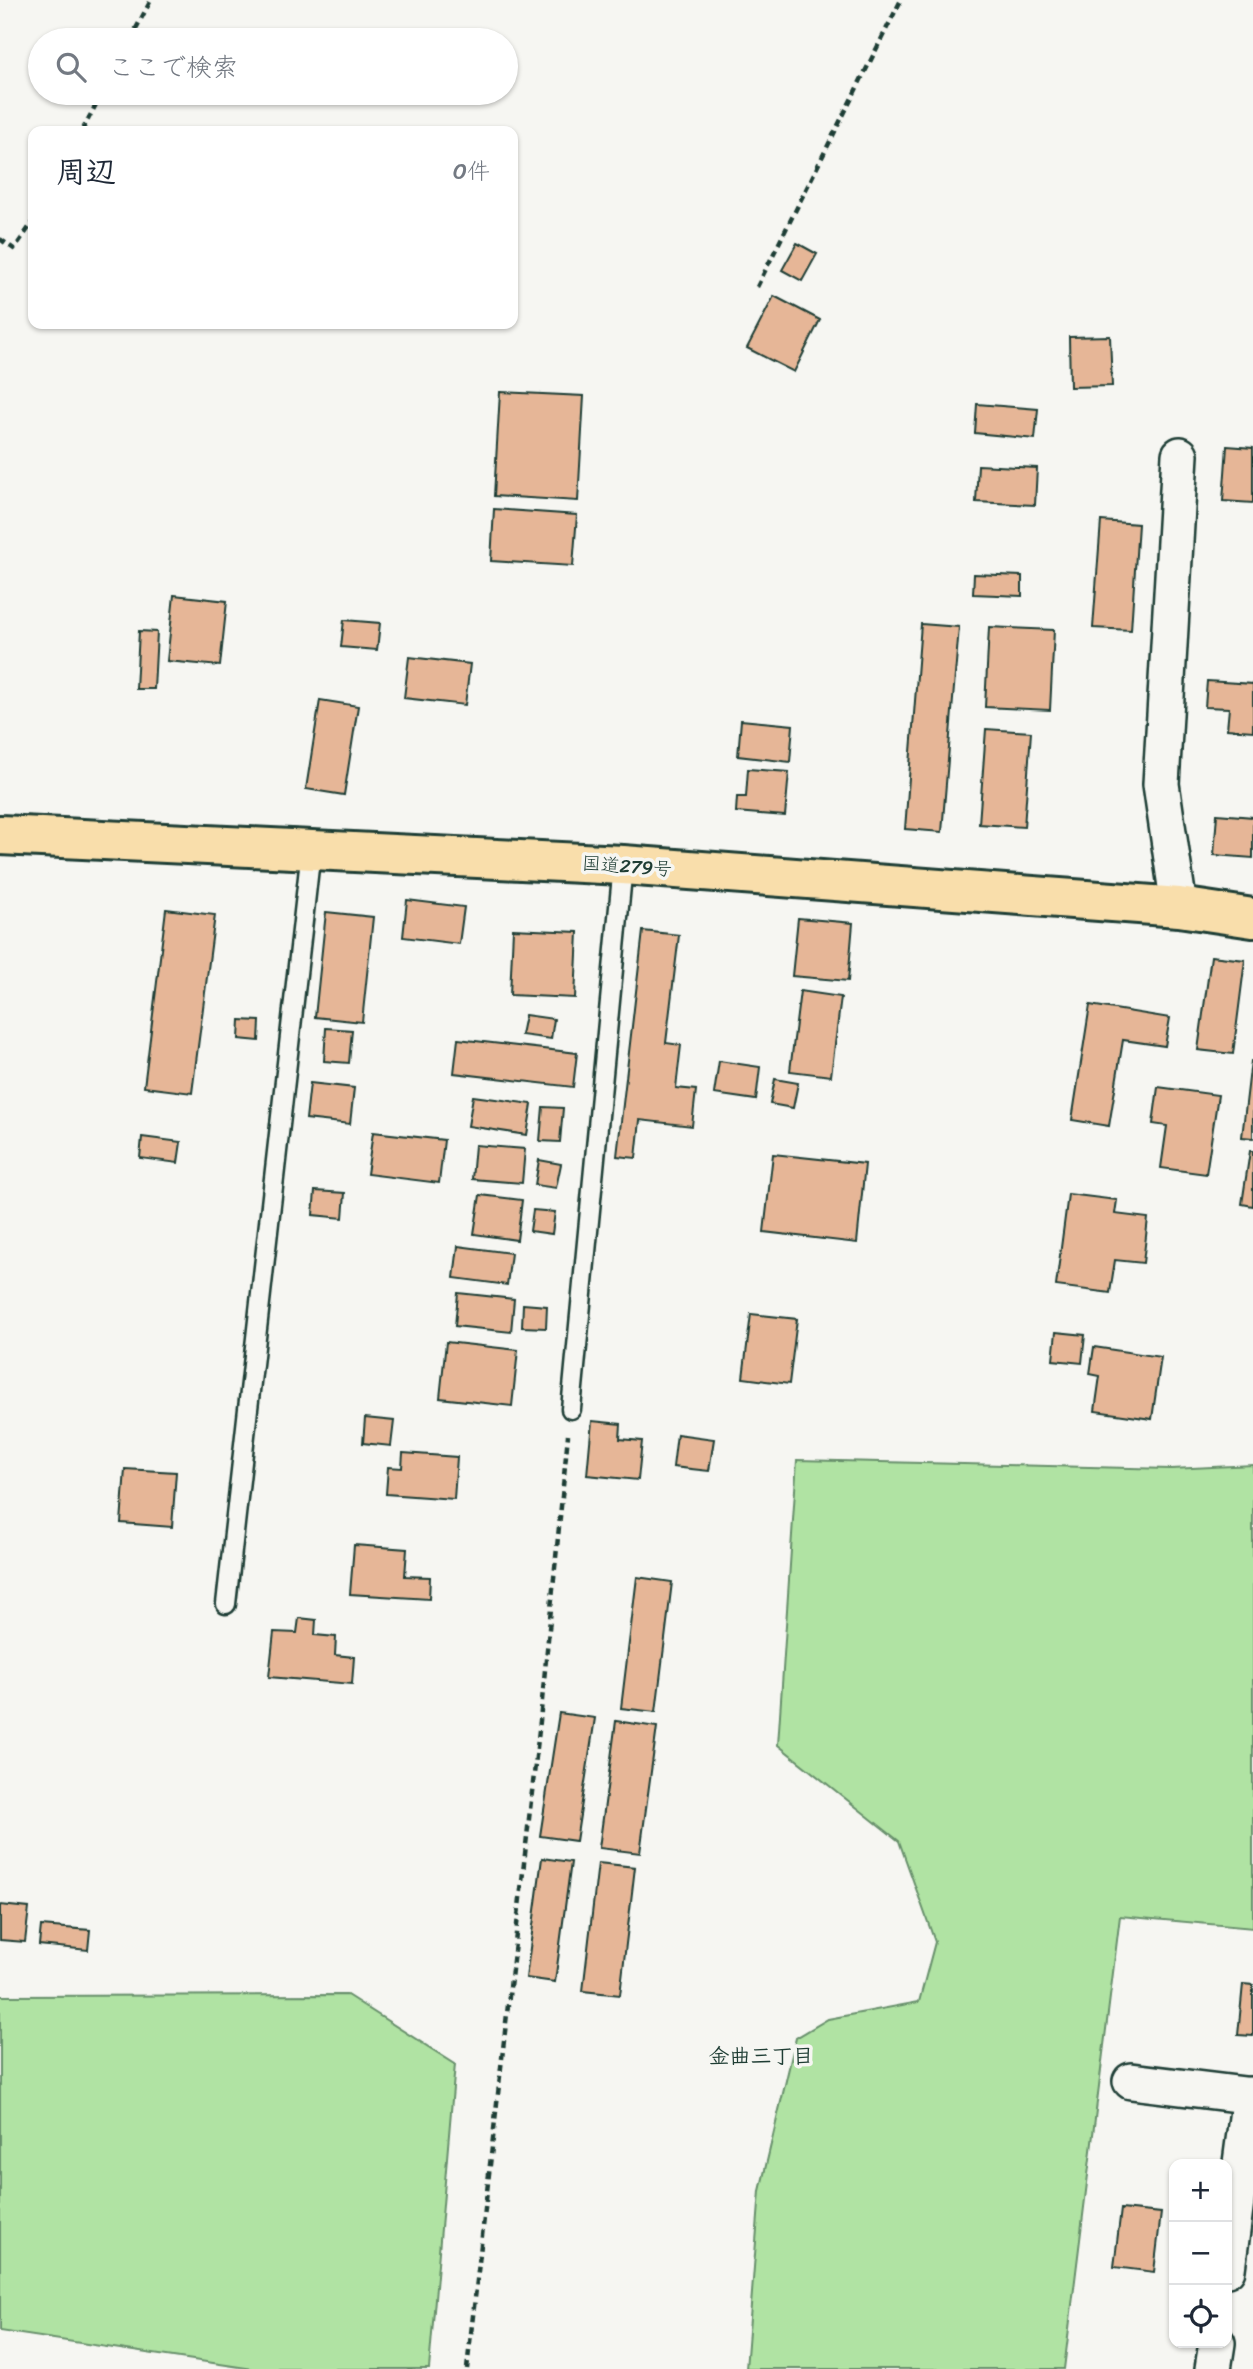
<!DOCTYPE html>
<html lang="ja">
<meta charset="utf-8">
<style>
:root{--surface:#fff;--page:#f2f2f3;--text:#1f2937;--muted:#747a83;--line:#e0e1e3}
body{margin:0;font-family:Sriracha,"Klee One",sans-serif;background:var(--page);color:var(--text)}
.controls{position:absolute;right:21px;bottom:21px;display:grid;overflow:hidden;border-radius:14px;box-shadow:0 2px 5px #0004}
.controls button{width:63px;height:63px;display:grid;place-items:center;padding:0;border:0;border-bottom:2px solid var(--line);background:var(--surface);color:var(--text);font:35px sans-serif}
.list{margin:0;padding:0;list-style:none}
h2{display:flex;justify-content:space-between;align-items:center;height:91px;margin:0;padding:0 28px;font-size:30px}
h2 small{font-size:23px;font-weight:400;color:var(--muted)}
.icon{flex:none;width:38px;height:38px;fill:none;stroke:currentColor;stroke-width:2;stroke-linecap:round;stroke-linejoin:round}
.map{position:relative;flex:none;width:1253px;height:2369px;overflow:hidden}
.search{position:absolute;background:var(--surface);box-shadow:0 2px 5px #0004;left:28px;top:28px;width:490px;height:77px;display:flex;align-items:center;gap:18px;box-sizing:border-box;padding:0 24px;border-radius:38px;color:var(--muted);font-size:26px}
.panel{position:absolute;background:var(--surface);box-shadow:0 2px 5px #0004;left:28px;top:126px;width:490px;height:203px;border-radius:14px}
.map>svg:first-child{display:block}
</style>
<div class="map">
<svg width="1253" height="2369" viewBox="0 0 1253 2369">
<rect width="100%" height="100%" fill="#f6f6f2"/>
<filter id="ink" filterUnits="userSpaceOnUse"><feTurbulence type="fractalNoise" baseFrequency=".0143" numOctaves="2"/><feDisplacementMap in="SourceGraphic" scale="14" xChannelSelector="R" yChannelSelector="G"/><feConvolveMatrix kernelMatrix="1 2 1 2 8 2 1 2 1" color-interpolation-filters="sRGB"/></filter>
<g filter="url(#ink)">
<g fill="#b0e3a3" stroke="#68906c" stroke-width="2">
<polygon points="797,1460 1171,1469 1253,1465 1253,1928 1120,1916 1064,2369 746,2369 760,2191 796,2038 828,2019 919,2002 935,1942 899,1841 778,1745"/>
<polygon points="347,1995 455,2064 429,2369 253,2369 0,2331 0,1996"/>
</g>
<g fill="#e6b697" stroke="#1f3d34" stroke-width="2">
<polygon points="797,243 817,254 802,281 782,270"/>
<polygon points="774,296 820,320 794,372 747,348"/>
<polygon points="1110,336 1112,386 1070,387 1069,337"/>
<polygon points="500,392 584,396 578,501 494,496"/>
<polygon points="977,404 1038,409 1035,439 975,433"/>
<polygon points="1227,446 1253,448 1253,503 1223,501"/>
<polygon points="978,465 1037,468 1035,505 976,502"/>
<polygon points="494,509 577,515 573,566 491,561"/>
<polygon points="1101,521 1138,524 1131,630 1093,628"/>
<polygon points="974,574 1022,576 1022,596 973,594"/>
<polygon points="174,595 227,601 220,666 167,661"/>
<polygon points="344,620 380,623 377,650 341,647"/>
<polygon points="921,624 959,627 942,832 905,829"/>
<polygon points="989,627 1054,630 1050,710 985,707"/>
<polygon points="139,631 157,632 154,689 136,689"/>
<polygon points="409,657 470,664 465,705 404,698"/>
<polygon points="1207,681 1253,684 1253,731 1227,729 1229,708 1205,707"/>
<polygon points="320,700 358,706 344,795 306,789"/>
<polygon points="741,720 793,725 790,762 738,756"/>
<polygon points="986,729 1031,732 1024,827 979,824"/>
<polygon points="748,769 789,772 785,816 736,812 737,797 746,797"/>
<polygon points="1217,814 1253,817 1253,858 1214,855"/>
<polygon points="407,900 464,907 459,944 403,937"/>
<polygon points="166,909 215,915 192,1093 144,1087"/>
<polygon points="326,912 373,917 362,1022 315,1017"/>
<polygon points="798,918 853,923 848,981 792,976"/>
<polygon points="513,929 578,932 575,998 510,995"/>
<polygon points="643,931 679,935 666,1043 681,1045 676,1088 696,1090 692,1126 640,1120 636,1158 617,1156"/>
<polygon points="1211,956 1245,960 1233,1054 1198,1050"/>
<polygon points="800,991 841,997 831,1076 790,1071"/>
<polygon points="1090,1005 1170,1018 1165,1046 1123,1040 1109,1126 1072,1120"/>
<polygon points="525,1015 554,1019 551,1039 521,1035"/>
<polygon points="240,1020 260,1021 259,1041 239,1039"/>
<polygon points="326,1028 352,1030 349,1063 324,1061"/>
<polygon points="458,1039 577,1053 573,1087 454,1073"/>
<polygon points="719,1061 760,1067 756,1100 714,1094"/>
<polygon points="1251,1061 1253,1061 1253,1138 1242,1137"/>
<polygon points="775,1079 798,1083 793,1108 770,1104"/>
<polygon points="310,1083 354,1088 350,1124 306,1119"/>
<polygon points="1158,1087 1218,1095 1206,1174 1161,1168 1167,1126 1153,1124"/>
<polygon points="473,1096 532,1104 527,1135 468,1126"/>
<polygon points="543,1107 563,1108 560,1142 540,1141"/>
<polygon points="373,1132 444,1140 439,1183 367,1174"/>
<polygon points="142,1137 181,1142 178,1163 140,1158"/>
<polygon points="475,1145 525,1149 522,1183 472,1179"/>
<polygon points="1250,1151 1253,1151 1253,1206 1242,1204"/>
<polygon points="773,1154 865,1164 857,1243 764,1232"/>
<polygon points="539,1160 561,1164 556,1188 535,1185"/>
<polygon points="315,1191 345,1193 343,1218 313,1215"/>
<polygon points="1068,1194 1117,1200 1115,1214 1148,1218 1143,1263 1115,1260 1110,1293 1056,1286"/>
<polygon points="480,1195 522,1200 517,1240 474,1234"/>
<polygon points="533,1210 555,1212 552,1234 530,1231"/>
<polygon points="458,1246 511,1253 507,1285 454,1278"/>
<polygon points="458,1293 514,1299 511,1332 455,1326"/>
<polygon points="523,1304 547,1306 546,1328 522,1327"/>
<polygon points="751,1314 797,1319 789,1384 743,1378"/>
<polygon points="1056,1332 1085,1335 1082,1363 1053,1360"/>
<polygon points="446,1342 518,1350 512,1406 440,1398"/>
<polygon points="1094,1347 1161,1357 1152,1419 1095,1411 1100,1376 1090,1374"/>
<polygon points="365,1418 394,1421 391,1446 363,1443"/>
<polygon points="592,1421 621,1424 620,1439 642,1441 638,1480 587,1475"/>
<polygon points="677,1434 714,1439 709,1471 673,1467"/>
<polygon points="403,1453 457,1457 454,1499 386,1494 388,1467 402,1468"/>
<polygon points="125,1469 176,1472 172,1527 121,1523"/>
<polygon points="354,1545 407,1549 405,1576 430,1577 429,1599 350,1594"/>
<polygon points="637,1577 672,1582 656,1712 621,1708"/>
<polygon points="299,1618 316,1620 315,1635 336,1637 335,1655 354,1657 352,1684 269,1677 274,1632 297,1633"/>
<polygon points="559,1713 595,1718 576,1841 540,1836"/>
<polygon points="616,1721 657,1727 640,1853 599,1848"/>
<polygon points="542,1858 571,1862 555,1982 526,1978"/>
<polygon points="598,1863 635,1867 620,1995 583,1991"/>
<polygon points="0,1905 29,1908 25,1942 0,1940"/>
<polygon points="41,1926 90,1930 88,1950 39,1945"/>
<polygon points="1243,1984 1253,1985 1253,2036 1238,2035"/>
<polygon points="1121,2209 1161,2213 1154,2272 1114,2267"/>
</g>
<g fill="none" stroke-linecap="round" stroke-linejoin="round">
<g stroke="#1f3d34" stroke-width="23">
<g id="lane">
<polyline points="571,1409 623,865"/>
<polyline points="226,1604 311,850"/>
</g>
</g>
<g stroke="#1f3d34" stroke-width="40">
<g id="street">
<polyline points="1179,907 1161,784 1180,455"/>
<polyline points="1131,2081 1253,2096"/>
<polyline points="1227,2269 1250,2095"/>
<polyline points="1213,2369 1217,2343"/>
</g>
</g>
<g stroke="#1f3d34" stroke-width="44">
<polyline id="highway" points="0,835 623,865 1179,907 1253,918"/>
</g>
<g stroke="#1f3d34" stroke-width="4.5" stroke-dasharray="7 5" stroke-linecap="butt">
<polyline points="130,40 151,0"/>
<polyline points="82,131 102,93"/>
<polyline points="0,239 14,249 33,222"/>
<polyline points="757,287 901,0"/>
<polyline points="467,2369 540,1721 568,1435"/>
</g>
<use href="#lane" stroke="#f6f6f2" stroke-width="18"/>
<use href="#street" stroke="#f6f6f2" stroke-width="35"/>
<use href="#highway" stroke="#f9deab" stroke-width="38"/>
</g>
</g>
<g text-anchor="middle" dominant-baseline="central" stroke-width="7" stroke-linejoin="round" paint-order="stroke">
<g font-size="19" fill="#1f3d34" stroke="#f6f6f2">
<text transform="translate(627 866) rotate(4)">国道279号</text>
</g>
<g font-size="21" font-weight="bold" fill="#1f3d34" stroke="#f6f6f2">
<text x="761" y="2056">金曲三丁目</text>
</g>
</g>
</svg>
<div class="controls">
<button>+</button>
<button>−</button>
<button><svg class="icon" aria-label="locate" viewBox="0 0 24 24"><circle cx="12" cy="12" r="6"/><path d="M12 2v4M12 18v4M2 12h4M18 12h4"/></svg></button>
</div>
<div class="search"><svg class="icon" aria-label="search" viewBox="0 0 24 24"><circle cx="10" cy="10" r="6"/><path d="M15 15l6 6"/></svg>ここで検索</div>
<section class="panel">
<h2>周辺<small>0件</small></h2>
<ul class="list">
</ul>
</section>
</div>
